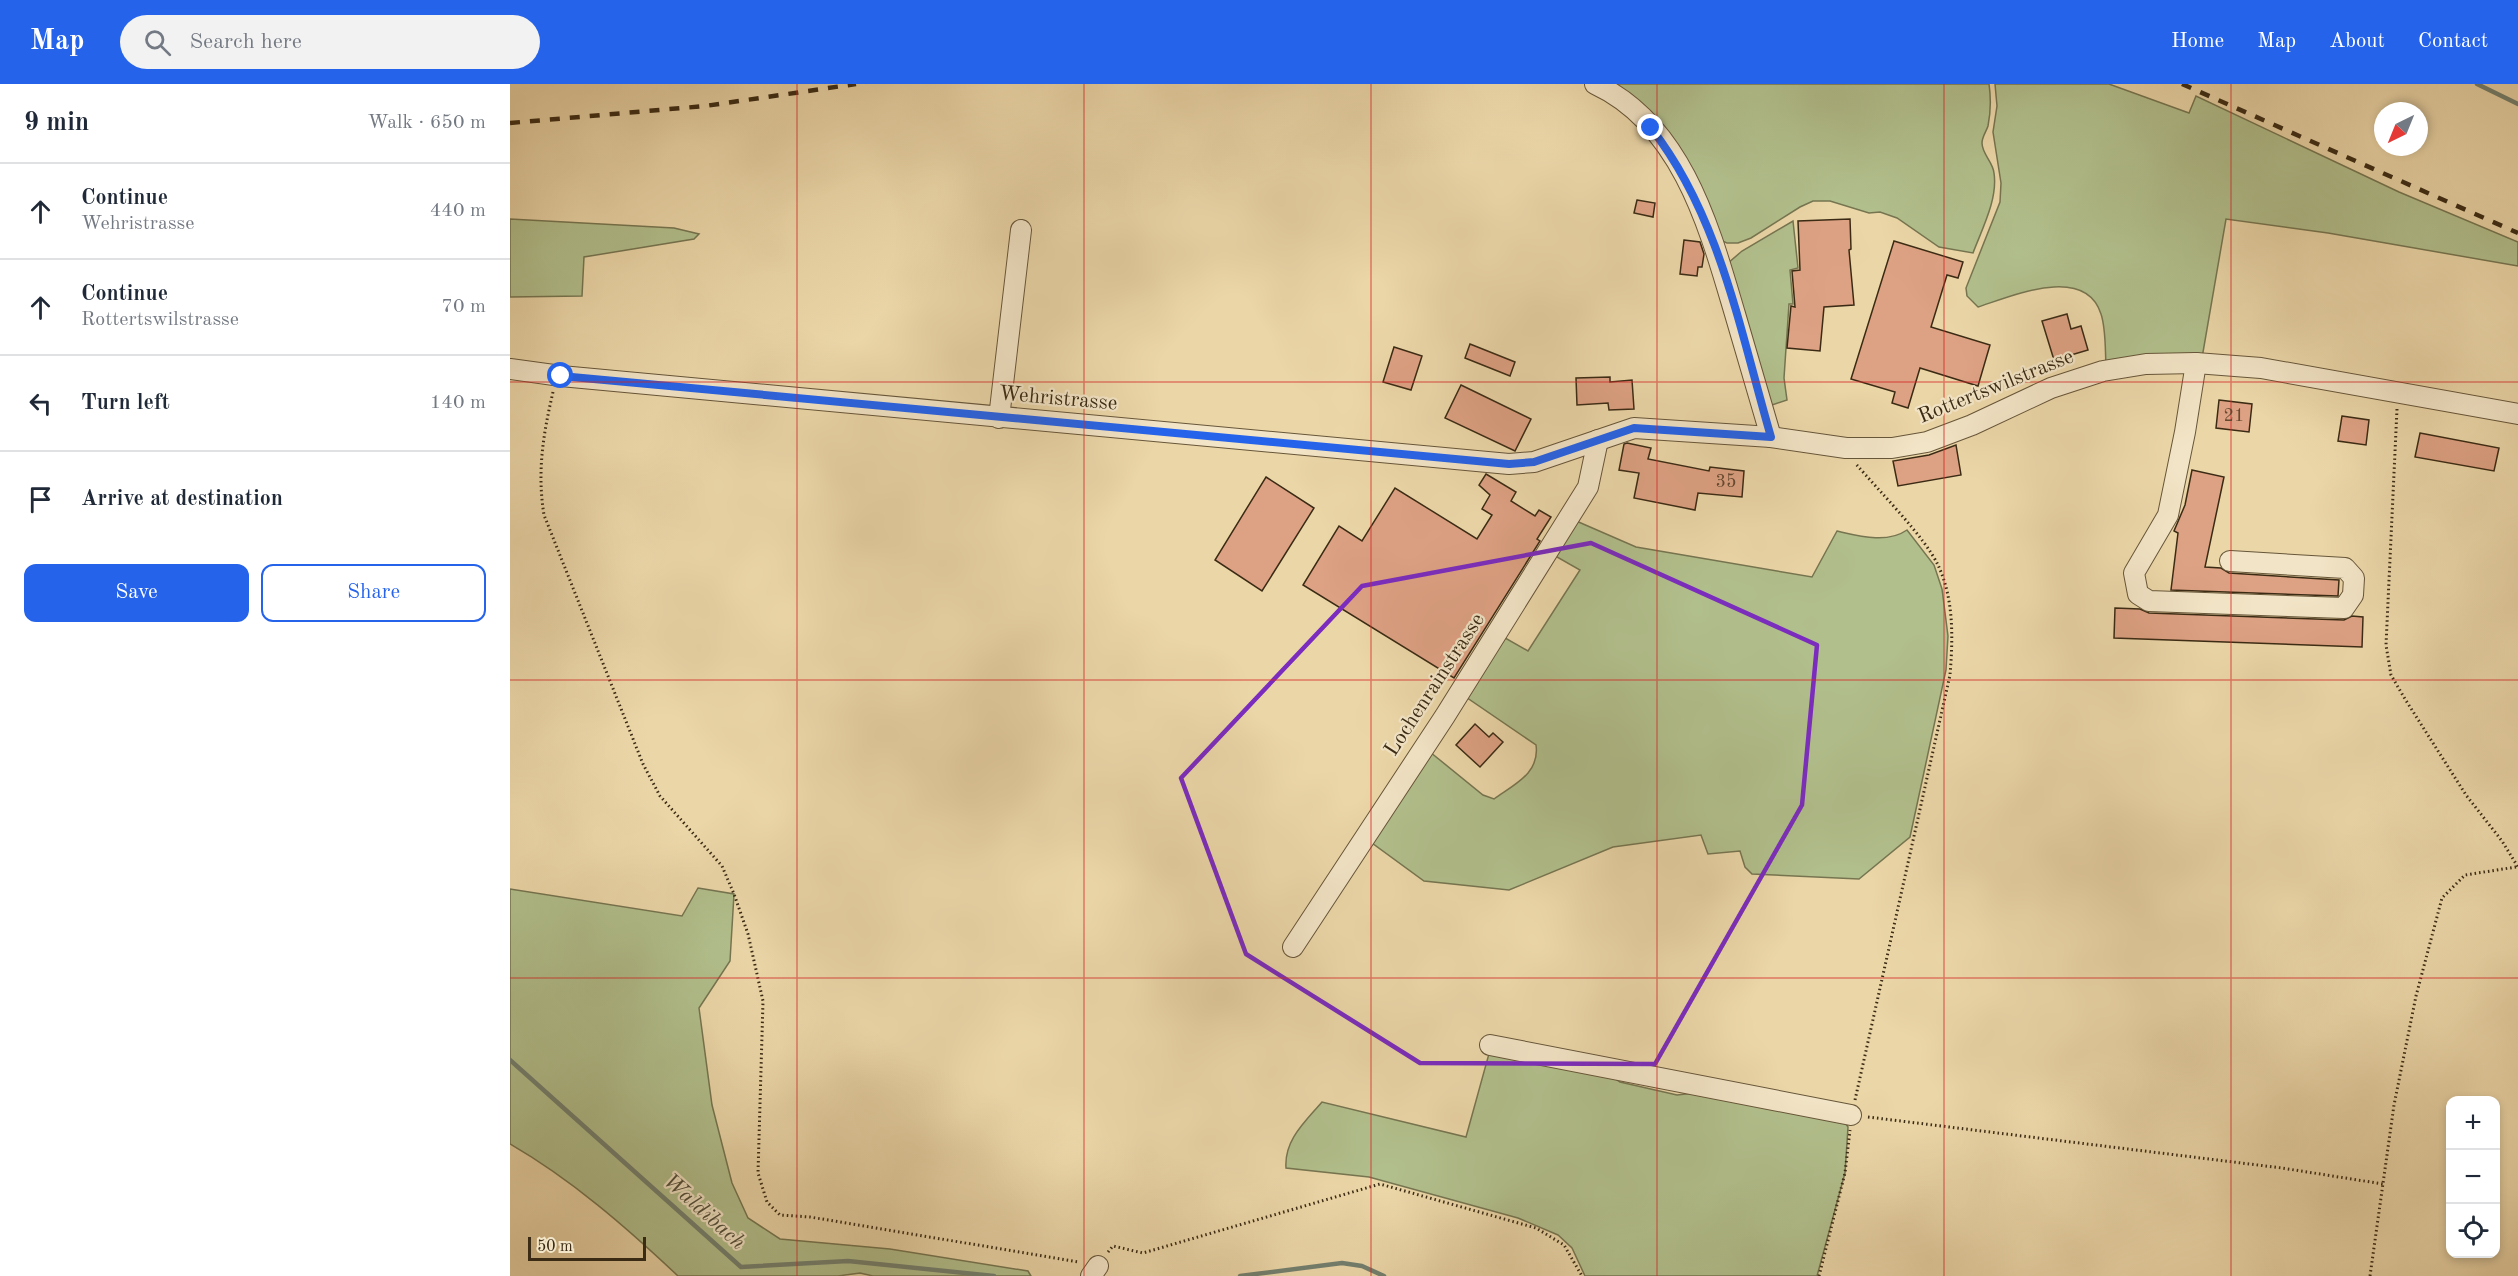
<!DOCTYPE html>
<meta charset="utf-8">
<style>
:root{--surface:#fff;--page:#f2f2f3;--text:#1f2937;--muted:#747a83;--line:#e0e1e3;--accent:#2563eb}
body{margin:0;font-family:"Old Standard TT",serif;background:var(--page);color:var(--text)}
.controls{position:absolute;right:18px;bottom:18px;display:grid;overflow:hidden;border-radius:12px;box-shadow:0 3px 9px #0003}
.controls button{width:54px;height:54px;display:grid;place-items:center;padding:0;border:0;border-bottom:2px solid var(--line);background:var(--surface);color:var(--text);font:30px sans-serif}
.compass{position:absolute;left:1864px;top:18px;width:54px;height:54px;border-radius:50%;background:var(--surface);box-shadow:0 3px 9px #0003;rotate:223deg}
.scale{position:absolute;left:18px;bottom:15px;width:118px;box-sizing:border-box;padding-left:6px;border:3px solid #3b2b14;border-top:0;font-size:16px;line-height:21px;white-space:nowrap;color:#3b2b14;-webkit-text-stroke:4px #f2e4c6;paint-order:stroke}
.stop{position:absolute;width:18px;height:18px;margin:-14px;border:4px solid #2563eb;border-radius:50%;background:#fff}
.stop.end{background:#2563eb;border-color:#fff;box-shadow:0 2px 6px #0008}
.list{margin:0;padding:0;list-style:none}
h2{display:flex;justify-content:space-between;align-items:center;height:78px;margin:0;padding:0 24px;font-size:26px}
h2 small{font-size:20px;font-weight:400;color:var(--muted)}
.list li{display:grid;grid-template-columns:39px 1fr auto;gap:18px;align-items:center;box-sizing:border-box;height:96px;padding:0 24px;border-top:2px solid var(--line)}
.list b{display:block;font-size:22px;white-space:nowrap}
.list p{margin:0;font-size:20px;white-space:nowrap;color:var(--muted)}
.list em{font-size:20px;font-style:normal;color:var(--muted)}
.actions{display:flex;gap:12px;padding:18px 24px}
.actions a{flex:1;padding:14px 0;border:2px solid var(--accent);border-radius:12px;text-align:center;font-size:21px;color:var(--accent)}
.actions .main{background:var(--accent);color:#fff}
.icon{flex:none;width:33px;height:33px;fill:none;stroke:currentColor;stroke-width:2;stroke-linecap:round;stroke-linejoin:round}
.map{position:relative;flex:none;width:2008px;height:1192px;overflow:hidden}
header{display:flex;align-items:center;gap:36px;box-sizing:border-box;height:84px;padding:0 30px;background:var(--accent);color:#fff}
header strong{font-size:28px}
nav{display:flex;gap:33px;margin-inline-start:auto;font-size:21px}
.search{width:420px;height:54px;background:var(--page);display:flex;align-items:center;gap:15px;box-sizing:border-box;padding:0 21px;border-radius:33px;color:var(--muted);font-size:22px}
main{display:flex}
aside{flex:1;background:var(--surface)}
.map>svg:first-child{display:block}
</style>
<header>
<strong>Map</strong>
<div class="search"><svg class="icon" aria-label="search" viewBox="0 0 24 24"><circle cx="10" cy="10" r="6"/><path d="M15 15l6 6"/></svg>Search here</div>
<nav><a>Home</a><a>Map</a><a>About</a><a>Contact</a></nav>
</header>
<main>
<aside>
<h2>9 min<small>Walk · 650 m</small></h2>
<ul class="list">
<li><svg class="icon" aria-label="ahead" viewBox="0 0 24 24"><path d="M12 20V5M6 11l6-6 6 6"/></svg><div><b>Continue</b><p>Wehristrasse</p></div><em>440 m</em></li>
<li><svg class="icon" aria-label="ahead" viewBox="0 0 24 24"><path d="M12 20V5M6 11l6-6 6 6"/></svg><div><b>Continue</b><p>Rottertswilstrasse</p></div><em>70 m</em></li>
<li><svg class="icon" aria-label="left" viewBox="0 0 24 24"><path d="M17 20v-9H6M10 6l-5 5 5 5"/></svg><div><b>Turn left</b></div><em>140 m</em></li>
<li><svg class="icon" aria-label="arrive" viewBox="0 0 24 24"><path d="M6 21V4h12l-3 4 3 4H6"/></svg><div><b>Arrive at destination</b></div></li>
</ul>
<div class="actions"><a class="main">Save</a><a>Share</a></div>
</aside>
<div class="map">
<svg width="2008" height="1192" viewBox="0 0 2008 1192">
<rect width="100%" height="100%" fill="#ebd6a8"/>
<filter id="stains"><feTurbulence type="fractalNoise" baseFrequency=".00333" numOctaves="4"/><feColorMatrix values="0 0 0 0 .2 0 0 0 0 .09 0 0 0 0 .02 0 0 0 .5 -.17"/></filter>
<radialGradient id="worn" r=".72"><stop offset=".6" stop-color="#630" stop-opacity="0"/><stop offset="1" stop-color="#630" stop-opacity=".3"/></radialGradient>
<g fill="#b1bf8c" stroke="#767550" stroke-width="1.5">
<path d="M1096 0H1479C1481 14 1481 27 1478 42 1476 48 1472 53 1472 59 1472 70 1483 78 1484 89 1488 115 1472 145 1463 169L1429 163 1387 134 1370 128 1359 129 1320 117H1303L1290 123 1241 154 1228 159H1217L1210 156 1197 126Z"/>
<path d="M1485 0H1599L1679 29 1686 12 1889 108 2008 158V182L1818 149 1716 135 1692 274 1596 281C1595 265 1596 245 1591 230 1575 180 1502 212 1468 223L1457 212 1456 204 1490 118 1491 99 1483 48 1487 22Z"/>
<polygon points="0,135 164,144 189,150 184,155 74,173 72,212 0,213"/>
<polygon points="1283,137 1288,184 1280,186 1283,220 1279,220 1274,294 1277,316 1259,322 1217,180 1232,167"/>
<path d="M1064 436 1126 463 1302 493 1327 447C1349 452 1377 460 1397 446L1424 481 1432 505 1438 552 1436 586 1400 753 1349 795 1242 790 1235 783 1230 767 1198 770 1191 751 1103 763 999 806 914 797 862 759 920 668 973 711 984 715C1005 700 1030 689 1026 661L953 611 990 551 1018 567 1070 486 1040 469Z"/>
<path d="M188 804 224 810 220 877 189 924 202 1021 222 1099 238 1134 270 1155 380 1165 518 1187 521 1192H363L350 1189 328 1192H168C116 1143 62 1096 0 1060V805L172 832Z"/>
<path d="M980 966 1098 990 1110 998 1167 1011 1193 1008 1334 1037 1338 1043 1335 1089 1307 1192H1075L1062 1164 1048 1151 1008 1134 859 1093 776 1084C774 1056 795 1038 812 1018L956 1053Z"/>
</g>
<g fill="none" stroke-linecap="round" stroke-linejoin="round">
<g stroke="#73806f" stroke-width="4.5">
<polyline points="1967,0 2008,20"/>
<polyline points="0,976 231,1183 338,1177 484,1192"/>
<polyline points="730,1192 832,1179 852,1182 874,1192"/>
</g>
</g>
<g fill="#dda183" stroke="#3b2b14" stroke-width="1.5">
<polygon points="1127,116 1145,119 1143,133 1124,129"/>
<polygon points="1340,135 1341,165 1339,166 1344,221 1314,223 1310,267 1277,264 1281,222 1285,223 1282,187 1290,186 1288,137"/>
<polygon points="1174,156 1190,158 1194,170 1192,183 1188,183 1187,192 1170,190"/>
<polygon points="1384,157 1453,178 1448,194 1437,191 1421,243 1480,261 1468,302 1410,284 1398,324 1382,319 1385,308 1341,295"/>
<polygon points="1557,230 1561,245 1571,242 1578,266 1544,276 1532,237"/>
<polygon points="960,260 1005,278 1000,292 955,274"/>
<polygon points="884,263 912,272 901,306 873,298"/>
<polygon points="1100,293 1100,298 1122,296 1124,325 1099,326 1098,319 1067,321 1066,294"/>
<polygon points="951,301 1021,335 1005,367 935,334"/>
<polygon points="1709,316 1742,320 1739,348 1706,344"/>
<polygon points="1832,332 1859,336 1856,361 1828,357"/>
<polygon points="1910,349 1989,364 1984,387 1905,373"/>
<polygon points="1117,359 1141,364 1138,375 1199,387 1200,383 1234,387 1232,413 1188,409 1185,426 1124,414 1129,389 1109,386 1114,360"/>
<polygon points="1446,361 1451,391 1388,402 1383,377 1419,371"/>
<polygon points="1682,386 1714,393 1695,483 1711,484 1719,489 1829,496 1828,512 1661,506 1668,449 1664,447 1675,421"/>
<polygon points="976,390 1006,408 1001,417 1025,432 1029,426 1041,433 1027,455 1030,457 944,594 793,501 829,442 852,457 885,404 967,455 982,431 972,425 980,411 969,401"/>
<polygon points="756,393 804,424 752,507 705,476"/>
<polygon points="1605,524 1630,525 1639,529 1834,536 1842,532 1853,533 1852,563 1604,554"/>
<polygon points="965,640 979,653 983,649 993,658 970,683 946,661"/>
</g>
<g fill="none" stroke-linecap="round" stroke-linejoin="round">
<g stroke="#675639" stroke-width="22">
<g id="minor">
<path d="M1085 0C1173 41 1200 146 1225 230 1237 271 1249 312 1261 353"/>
<polyline points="1686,279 1675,348 1658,431 1624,489 1628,510 1639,517 1834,524 1843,511 1844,494 1835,484 1720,477"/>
<polyline points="0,285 51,292 999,380 1024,378 1124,344 1261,353 1336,364 1382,364 1417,358 1462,341 1541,304 1593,287 1636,280 1686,279 1751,284 2008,330"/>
<polyline points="489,334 511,146"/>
<polyline points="783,863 935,632 1078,403 1088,356"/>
<polyline points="980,961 1341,1031"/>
<polyline points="581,1192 588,1182"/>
</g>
</g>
<g stroke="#3b2b14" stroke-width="3" stroke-dasharray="1.5 3" stroke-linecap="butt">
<path d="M43 308C33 351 27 388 34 431L133 680 150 712 212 782 224 810 238 850 253 917 248 1089 257 1118 270 1131 300 1133 569 1178"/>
<polyline points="1887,325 1876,561 1881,591 1895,615 1956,711 1992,757 2008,783"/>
<path d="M1345 1016 1440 591C1443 554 1444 515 1428 481 1414 452 1369 407 1346 380"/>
<polyline points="1358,1033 1772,1084 1873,1100"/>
<polyline points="598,1168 603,1162 633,1169 870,1100 1026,1144 1054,1161 1072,1192"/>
<polyline points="1309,1192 1335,1089 1340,1046"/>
<polyline points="1860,1192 1884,1021 1906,912 1932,814 1955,791 2006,783"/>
</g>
<use href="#minor" stroke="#f2e4c6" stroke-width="20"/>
<g stroke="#3b2b14" stroke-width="4.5" stroke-dasharray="10 10" stroke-linecap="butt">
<polyline points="1672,0 2008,149"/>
<polyline points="0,39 195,22 346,0"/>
</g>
</g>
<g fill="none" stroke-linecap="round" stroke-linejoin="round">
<path stroke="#2563eb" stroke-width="8" d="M51 292 999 380 1024 378 1124 344 1261 353C1230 247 1210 132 1141 44"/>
</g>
<path fill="none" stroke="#7b2cbf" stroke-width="4.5" stroke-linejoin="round" d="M1081 459 1307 561 1292 721 1145 980 910 979 736 870 671 694 852 502Z"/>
<path fill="none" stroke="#d62828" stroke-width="1.5" stroke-opacity="0.55" d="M287 0V1192M574 0V1192M861 0V1192M1147 0V1192M1434 0V1192M1721 0V1192M0 298H2008M0 596H2008M0 894H2008"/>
<g text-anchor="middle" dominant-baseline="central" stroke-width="4.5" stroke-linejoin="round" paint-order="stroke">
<g font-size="18" fill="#644830">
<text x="1724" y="332">21</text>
<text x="1216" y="398">35</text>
</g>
<g font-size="21" fill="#3b2b14" stroke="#f2e4c6">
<text transform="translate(1486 303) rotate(-22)">Rottertswilstrasse</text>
<text transform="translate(548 315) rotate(5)">Wehristrasse</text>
<text transform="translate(925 601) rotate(-57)">Lochenrainstrasse</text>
</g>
<g font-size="22" font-style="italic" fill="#524e3a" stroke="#f2e4c6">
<text transform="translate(194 1128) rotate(42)">Waldibach</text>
</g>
</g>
<rect width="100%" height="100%" filter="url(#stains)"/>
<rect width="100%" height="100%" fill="url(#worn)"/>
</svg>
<div class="controls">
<button>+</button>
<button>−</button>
<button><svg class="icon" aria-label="locate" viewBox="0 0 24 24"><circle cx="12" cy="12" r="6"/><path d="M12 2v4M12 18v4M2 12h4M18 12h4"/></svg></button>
</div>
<svg class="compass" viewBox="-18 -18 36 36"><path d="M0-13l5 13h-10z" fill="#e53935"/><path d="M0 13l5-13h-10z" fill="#747a83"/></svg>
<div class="scale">50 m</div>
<div class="stop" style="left:51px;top:292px"></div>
<div class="stop end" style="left:1141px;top:44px"></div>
</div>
</main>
